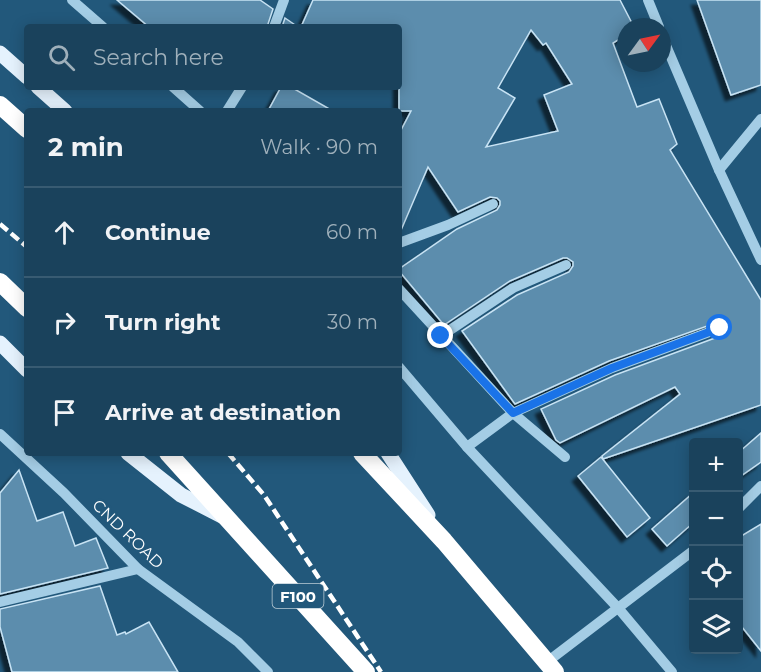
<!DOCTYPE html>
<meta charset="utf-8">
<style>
:root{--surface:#1a425c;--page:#234962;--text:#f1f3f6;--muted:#9fb0bb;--line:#385b72}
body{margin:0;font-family:Montserrat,sans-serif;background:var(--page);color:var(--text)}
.controls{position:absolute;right:18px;bottom:18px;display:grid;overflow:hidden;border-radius:6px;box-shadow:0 3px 15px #0003}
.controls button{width:54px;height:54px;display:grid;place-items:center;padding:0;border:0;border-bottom:2px solid var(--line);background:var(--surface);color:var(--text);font:30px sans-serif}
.compass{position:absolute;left:617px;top:18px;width:54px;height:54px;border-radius:50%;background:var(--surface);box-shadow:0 3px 15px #0003;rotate:57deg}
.stop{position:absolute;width:18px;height:18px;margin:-14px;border:4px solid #1a73e8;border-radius:50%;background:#fff}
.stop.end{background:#1a73e8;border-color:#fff;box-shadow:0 2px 6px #0008}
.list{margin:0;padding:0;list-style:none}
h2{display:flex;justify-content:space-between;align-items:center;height:78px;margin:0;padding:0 24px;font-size:26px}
h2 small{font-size:20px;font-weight:400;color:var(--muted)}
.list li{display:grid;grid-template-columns:39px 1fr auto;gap:18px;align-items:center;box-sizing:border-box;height:90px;padding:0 24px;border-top:2px solid var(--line)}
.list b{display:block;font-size:22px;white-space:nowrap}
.list em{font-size:20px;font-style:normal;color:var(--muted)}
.icon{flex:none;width:33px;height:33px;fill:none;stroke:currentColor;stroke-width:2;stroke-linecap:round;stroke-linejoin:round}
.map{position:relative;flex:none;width:761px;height:672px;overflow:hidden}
.search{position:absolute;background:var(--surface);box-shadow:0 3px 15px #0003;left:24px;top:24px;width:378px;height:66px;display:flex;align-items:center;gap:15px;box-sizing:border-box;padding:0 21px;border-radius:6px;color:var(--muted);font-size:22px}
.panel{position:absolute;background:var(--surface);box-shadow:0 3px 15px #0003;left:24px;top:108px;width:378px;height:348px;border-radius:6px}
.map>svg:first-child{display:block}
</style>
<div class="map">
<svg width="761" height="672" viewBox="0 0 761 672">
<defs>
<filter id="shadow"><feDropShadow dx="-5.5" dy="5.5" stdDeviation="1.5" flood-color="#0009"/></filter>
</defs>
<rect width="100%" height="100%" fill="#22587b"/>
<g fill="#5b8dad" stroke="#c8e3f4" stroke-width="1.5" fill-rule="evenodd" filter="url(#shadow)">
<polygon points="117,0 260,0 273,9 267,27 149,27"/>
<path d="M313 0H620L634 27H626V35L613 43 637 107 659 99 677 144 670 150 761 300V405L603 459 602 456 680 394 675 387 560 443 556 440 541 409 615 375 723 335 726 332 727 326 721 321 609 361 515 404 462 331 517 295 569 272 573 266V262L567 258H563L510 281 444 325 399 271V269L457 229 497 210 500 205V201L497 198 490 197 458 212 428 167 399 235V134L411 111H399V27H301ZM531 30 543 45 546 43 572 84 544 95 558 131 486 147 515 98 498 88Z"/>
<polygon points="697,0 761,0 761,85 731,95"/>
<polygon points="285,18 298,27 282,27"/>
<polygon points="281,87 291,87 333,111 268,111"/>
<polygon points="761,433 761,462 738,478 738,453"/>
<polygon points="601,457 650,518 627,537 578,476"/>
<polygon points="19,470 37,521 63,512 75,546 96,538 108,568 0,594 0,493"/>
<polygon points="693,493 693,523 667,546 652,529"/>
<polygon points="761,524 761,651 738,622 738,538"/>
<polygon points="100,586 117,635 125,632 126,634 149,622 178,672 12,672 0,627 0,609"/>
</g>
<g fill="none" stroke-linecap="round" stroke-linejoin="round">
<g stroke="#a4cde5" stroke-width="10">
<polyline points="72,0 103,27"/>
<polyline points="648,0 659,27"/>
<polyline points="274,27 284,0"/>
<polyline points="662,36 719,170 761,260"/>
<polyline points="173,87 200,111"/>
<polyline points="227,111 242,87"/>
<polyline points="719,170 761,119"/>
<polyline points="399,243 448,225 493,204"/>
<polyline points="399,289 513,413 565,457"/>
<polyline points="441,336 513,288 566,265"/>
<polyline points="399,367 467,447 619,609 672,672"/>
<polyline points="0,434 64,493 138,569 238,642 268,672"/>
<polyline points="467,447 513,413 612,368 720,328"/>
<polyline points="738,509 761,486"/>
<polyline points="0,602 138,569"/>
<polyline points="547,662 694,550"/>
</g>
<g stroke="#e5f2fd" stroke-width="15">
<polyline points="0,53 27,77"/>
<polyline points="38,87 65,111"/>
<polyline points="0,343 27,370"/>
<polyline points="128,453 181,495 222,516"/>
<polyline points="388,453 428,515"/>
</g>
<g stroke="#fff" stroke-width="18">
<polyline points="0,105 27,129"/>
<polyline points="0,282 27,308"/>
<polyline points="168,453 366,672"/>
<polyline points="362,453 444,541 555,672"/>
</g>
<g stroke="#fff" stroke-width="4.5" stroke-dasharray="10 4.5" stroke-linecap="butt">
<polyline points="0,224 27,247"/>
<polyline points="228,453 264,495 381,672"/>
</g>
</g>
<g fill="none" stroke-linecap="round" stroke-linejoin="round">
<polyline stroke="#1a73e8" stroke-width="8" points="441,336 513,413 612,368 720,328"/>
</g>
<g text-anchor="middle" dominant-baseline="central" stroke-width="4.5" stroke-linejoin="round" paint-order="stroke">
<rect fill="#22587b" stroke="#bdcdd7" stroke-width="1.5" x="272.5" y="584" width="51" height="24" rx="4.5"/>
<g font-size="15" font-weight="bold" fill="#fff">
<text x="298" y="596">F100</text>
</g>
<g font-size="16" fill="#fff" stroke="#22587b">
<text transform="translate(128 534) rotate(44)">CND ROAD</text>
</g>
</g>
</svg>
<div class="controls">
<button>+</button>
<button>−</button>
<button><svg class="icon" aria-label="locate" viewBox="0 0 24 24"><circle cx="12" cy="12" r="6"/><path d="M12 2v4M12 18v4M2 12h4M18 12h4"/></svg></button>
<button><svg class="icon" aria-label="layers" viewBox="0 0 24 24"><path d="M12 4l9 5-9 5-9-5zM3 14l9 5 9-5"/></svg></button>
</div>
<svg class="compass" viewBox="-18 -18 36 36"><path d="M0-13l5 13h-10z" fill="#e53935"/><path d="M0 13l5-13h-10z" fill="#9fb0bb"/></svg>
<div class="stop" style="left:720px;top:328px"></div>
<div class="stop end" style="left:441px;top:336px"></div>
<div class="search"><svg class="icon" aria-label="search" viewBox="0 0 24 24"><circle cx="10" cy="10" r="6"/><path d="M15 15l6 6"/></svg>Search here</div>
<section class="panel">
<h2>2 min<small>Walk · 90 m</small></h2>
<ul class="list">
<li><svg class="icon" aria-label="ahead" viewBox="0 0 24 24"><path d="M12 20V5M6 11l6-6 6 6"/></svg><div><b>Continue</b></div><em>60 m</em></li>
<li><svg class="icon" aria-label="right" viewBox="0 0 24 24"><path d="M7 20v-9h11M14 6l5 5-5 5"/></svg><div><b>Turn right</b></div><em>30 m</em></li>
<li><svg class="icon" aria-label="arrive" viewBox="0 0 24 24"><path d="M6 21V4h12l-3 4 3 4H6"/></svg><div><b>Arrive at destination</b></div></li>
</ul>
</section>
</div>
